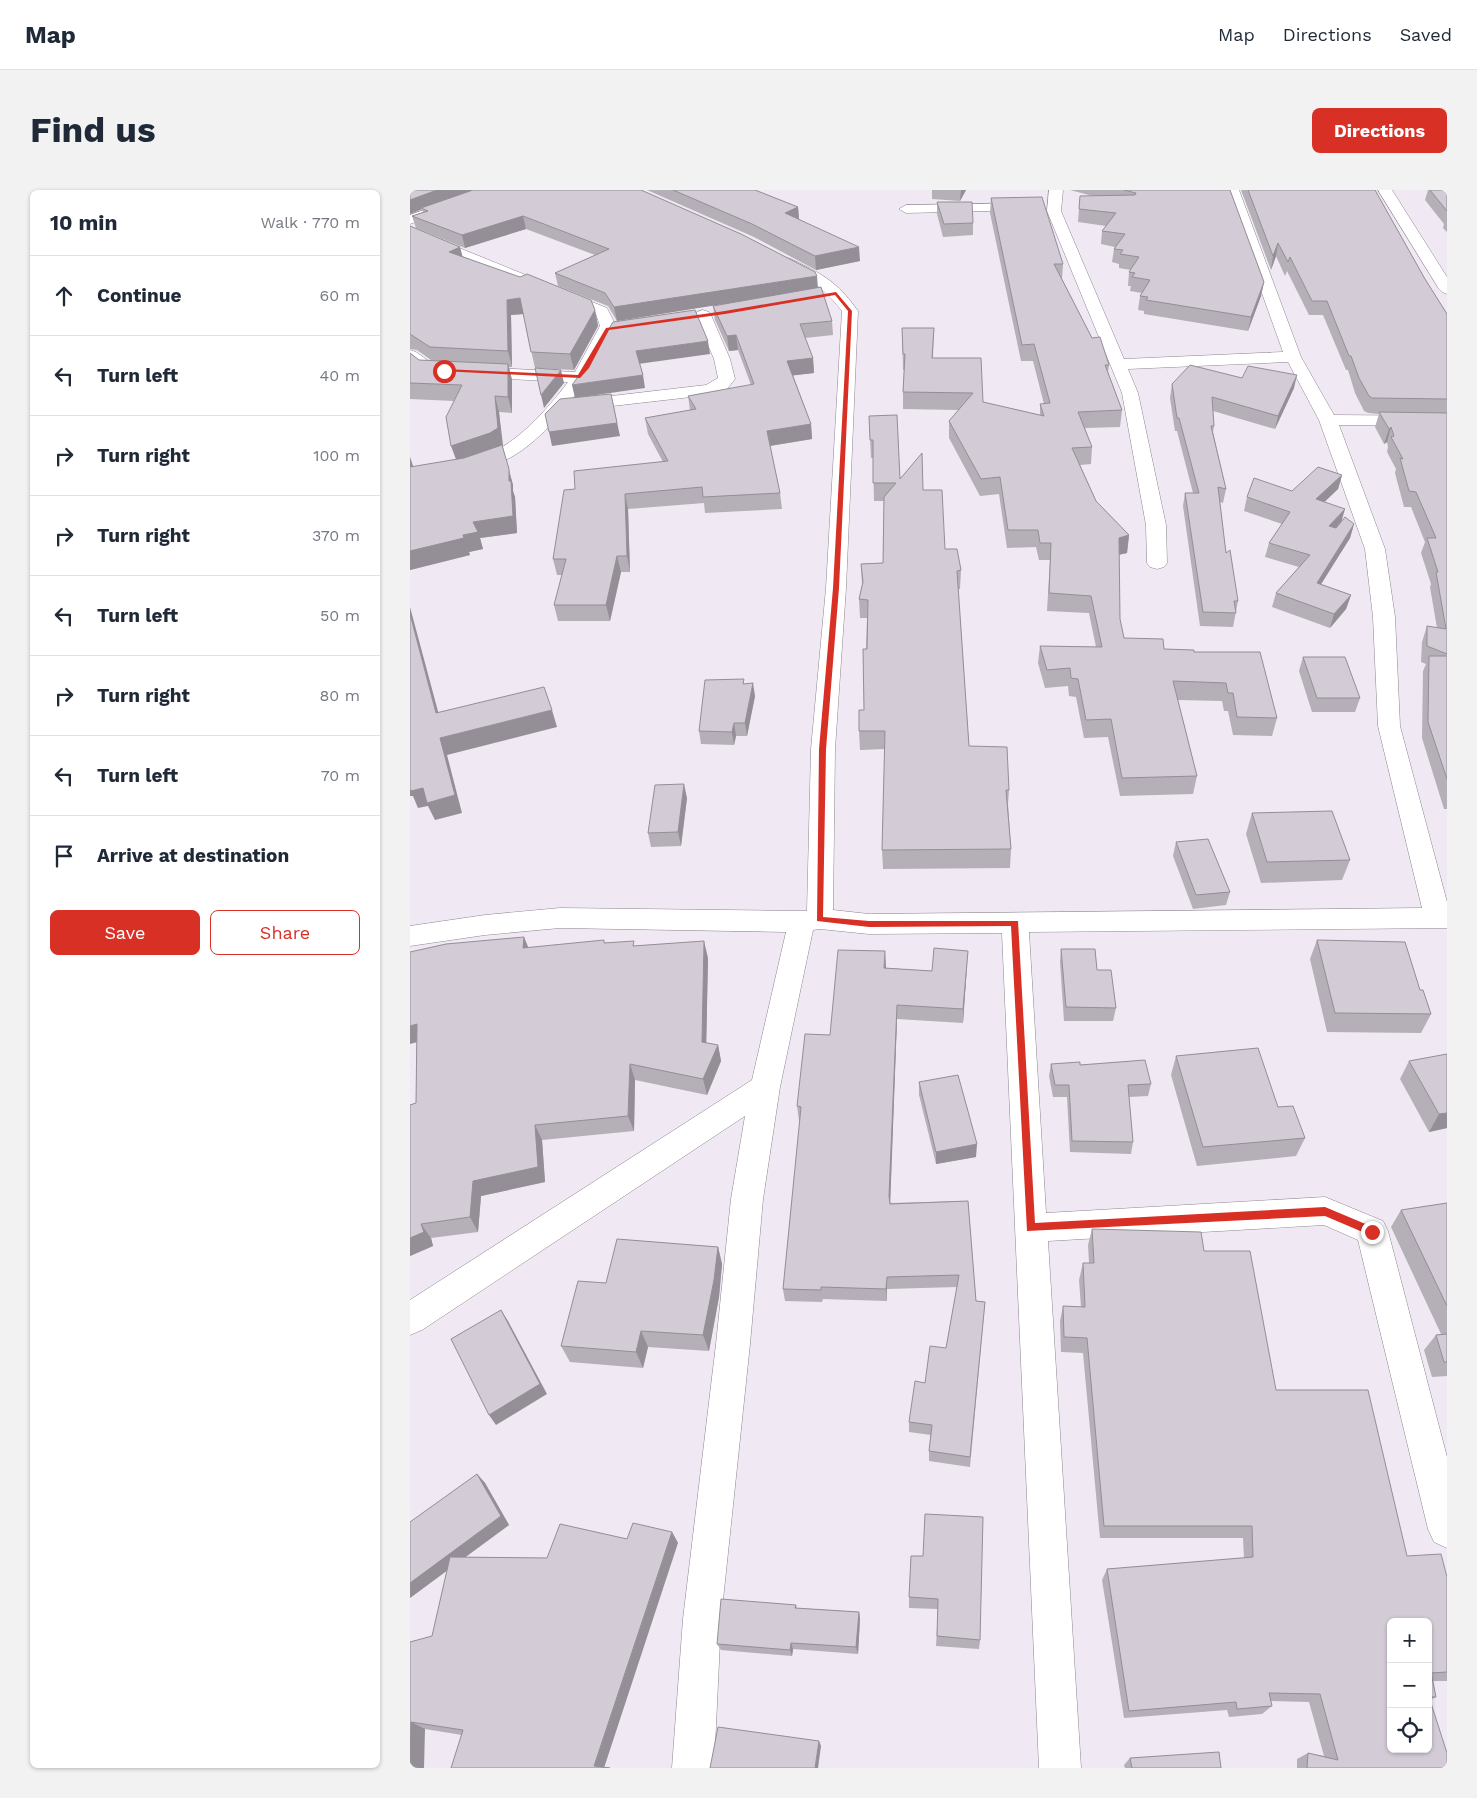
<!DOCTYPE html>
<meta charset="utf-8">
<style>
:root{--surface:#fff;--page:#f2f2f3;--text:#1f2937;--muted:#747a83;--line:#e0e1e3;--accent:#d93025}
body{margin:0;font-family:"Work Sans",sans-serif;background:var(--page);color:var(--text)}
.controls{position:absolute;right:15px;bottom:15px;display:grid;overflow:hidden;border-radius:8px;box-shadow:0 1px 4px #0004}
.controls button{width:45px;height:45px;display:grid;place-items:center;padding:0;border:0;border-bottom:1px solid var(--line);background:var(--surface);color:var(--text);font:25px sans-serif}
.stop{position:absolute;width:15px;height:15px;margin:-11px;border:4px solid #d93025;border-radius:50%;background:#fff}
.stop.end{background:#d93025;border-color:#fff;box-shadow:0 1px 5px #0008}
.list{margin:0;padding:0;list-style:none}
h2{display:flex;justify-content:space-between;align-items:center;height:65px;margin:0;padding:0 20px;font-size:21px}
h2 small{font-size:16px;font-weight:400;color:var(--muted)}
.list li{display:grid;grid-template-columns:32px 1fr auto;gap:15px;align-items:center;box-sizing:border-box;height:80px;padding:0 20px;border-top:1px solid var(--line)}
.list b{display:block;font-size:19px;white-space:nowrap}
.list em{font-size:16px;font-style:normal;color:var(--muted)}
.actions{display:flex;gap:10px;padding:15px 20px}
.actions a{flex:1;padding:11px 0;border:1px solid var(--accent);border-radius:8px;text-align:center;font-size:18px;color:var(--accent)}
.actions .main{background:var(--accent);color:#fff}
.icon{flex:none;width:28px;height:28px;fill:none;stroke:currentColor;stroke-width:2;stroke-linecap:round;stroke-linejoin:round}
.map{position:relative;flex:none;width:1037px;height:1578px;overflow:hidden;border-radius:8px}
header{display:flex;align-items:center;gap:30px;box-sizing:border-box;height:70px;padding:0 25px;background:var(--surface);border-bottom:1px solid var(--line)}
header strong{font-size:24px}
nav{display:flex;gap:28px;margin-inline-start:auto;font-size:18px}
.intro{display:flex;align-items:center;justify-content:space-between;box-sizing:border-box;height:120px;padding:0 30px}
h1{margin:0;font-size:35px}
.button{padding:12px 22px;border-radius:8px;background:var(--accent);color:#fff;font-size:18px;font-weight:700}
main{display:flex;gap:30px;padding:0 30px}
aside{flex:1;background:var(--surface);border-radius:8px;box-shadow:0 1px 4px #0004}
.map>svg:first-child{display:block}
</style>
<header>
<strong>Map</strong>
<nav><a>Map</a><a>Directions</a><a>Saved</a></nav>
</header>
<div class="intro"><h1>Find us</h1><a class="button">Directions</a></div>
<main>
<aside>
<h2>10 min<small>Walk · 770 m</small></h2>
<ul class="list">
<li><svg class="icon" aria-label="ahead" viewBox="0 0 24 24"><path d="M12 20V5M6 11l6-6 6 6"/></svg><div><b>Continue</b></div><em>60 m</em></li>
<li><svg class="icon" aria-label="left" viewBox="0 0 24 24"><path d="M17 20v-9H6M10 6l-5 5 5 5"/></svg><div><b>Turn left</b></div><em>40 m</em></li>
<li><svg class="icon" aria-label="right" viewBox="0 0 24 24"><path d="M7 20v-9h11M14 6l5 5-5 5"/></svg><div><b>Turn right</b></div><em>100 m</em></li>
<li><svg class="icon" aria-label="right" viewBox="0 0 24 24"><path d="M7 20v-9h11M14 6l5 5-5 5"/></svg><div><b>Turn right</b></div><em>370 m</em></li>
<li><svg class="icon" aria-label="left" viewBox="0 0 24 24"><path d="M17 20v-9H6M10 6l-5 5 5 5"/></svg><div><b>Turn left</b></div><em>50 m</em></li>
<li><svg class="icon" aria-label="right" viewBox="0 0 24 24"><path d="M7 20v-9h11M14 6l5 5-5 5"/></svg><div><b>Turn right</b></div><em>80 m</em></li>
<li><svg class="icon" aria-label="left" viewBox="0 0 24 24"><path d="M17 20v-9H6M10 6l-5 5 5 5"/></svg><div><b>Turn left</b></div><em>70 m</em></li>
<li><svg class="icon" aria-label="arrive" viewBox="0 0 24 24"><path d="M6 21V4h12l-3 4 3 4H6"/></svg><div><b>Arrive at destination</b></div></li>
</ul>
<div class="actions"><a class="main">Save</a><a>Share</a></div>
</aside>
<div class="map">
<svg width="1037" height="1578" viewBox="0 0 1037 1578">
<rect width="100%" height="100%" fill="#f0e8f3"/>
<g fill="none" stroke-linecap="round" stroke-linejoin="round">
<g stroke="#8d8590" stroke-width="1">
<g id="minor">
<path d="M639 0H653L651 21 714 169 873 162 815 0H829L891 167 924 225 1037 226V236L929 235 975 359 985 427 990 536 1037 712V738L619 742 636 1023 915 1007 973 1031 978 1041 1037 1267V1358L1024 1352 1018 1339 948 1050 914 1035 638 1051 671 1578H629L592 743 459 744 410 739 403 740 370 897 353 1009 340 1154 311 1429 304 1578H262L273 1429 306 1154 321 1009 335 926 12 1140 0 1145V1110L342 890 376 742 150 738 75 745 0 756V736L75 725 150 718 397 721 401 559 416 398 432 121C411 94 398 89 369 74L367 71 369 68C377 66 383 70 391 74 418 87 430 96 448 121L436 398 425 559 423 720 459 724 1012 718 968 536 963 427 955 359 909 230 878 172 718 179 728 203 756 335 757 373 754 377 747 379 740 377 737 373 736 335 712 203 637 21Z"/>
<polygon points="968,0 982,0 1037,87 1037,104 1032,102 1029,99"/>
<polygon points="617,13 624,17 622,20 496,23 489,19 496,15"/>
<path d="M0 38 197 118 206 136C203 153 184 179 174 193 153 222 129 253 96 270 67 285 32 288 0 294V282C24 278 49 276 72 267 107 254 136 221 158 192L20 185 14 184 0 173V160L6 162 24 175 165 182 190 136 186 124 0 47Z"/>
<polygon points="293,120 299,122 301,125 320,169 325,189 317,199 299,205 167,220 161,219 158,215 161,211 167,210 296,195 308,188 304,169 285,125 287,122"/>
</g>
</g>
<g stroke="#8d8590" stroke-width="1">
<polygon id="secondary" points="70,0 90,0 88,3 0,34 0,25"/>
</g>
<use href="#minor" fill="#fff" fill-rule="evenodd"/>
<use href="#secondary" fill="#fff" fill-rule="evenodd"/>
</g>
<g fill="#b5afb8">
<polygon points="0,0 407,86 407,98 422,131 423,145 395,148 403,168 404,183 383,185 401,234 402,249 360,256 370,303 372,319 295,323 294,313 218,319 220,382 211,382 200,431 148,431 144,415 152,385 147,385 143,369 165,299 253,272 238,244 235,228 280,220 278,206 341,195 328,160 319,161 305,130 303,116 317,113 207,131 198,116 148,96 145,83 185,65 116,39 55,58 6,38 2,26 13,22 12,19 0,24"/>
<polygon points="237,0 345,0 388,17 389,29 450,71 406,80 344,47"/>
<polygon points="522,0 556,0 550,11 522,9"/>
<polygon points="660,0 820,0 854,92 851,106 838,141 734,124 734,121 728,120 730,106 732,103 720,101 721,96 718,96 719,82 721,80 709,78 709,74 702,72 704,59 705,57 691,54 692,41 696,36 668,32 670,6 683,6"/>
<polygon points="831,0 965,0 1015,89 1037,124 1037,619 1034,619 1012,548 1013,481 1016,474 1011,472 1012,452 1017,436 1027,438 1020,397 1021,394 1011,363 1015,352 1001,317 994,317 985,283 986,279 977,262 978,257 977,252 974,254 965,237 969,224 958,223 954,221 945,203 938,180 936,180 913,125 899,125 877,81 875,86 866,66 861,80"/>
<polygon points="1018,0 1037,0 1037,42 1033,38 1034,34 1015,10"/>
<polygon points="581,8 653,74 652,89 682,148 699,175 698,182 712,220 710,237 675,238 682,257 681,274 670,275 686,311 719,345 717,363 709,365 710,429 714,448 754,459 784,462 867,528 862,546 823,545 818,521 814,521 812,511 768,510 787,586 783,604 710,606 698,547 674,548 666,507 659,506 658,496 635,498 628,473 630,456 686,457 679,423 637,421 640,370 629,370 626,357 597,358 589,304 570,306 539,248 539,231 549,220 493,219 493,202 494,180 493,180 492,138 524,138 523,168 573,212 630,225 630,214 634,214 623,171 611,171 580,23"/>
<polygon points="527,12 563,33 563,45 533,47 527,24"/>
<polygon points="0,36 50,57 52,66 185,120 188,136 164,180 125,178 113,124 101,125 102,177 99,177 102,190 102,223 89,222 92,255 103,295 103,301 105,307 107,343 70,348 73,359 59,362 60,365 0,380 0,267 3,277 46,269 44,211 0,209 0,163 9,170 21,170 7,160 0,159"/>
<polygon points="832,188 884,198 865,239 803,221 804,236 803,242 816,299 813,313 810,312 816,363 828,411 823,437 790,436 773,316 775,303 783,303 767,241 765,241 760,208 762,194"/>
<polygon points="459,226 490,289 513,300 535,359 551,380 550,399 548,399 559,556 599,600 598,614 601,659 600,678 473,679 472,660 475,559 450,560 449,541 454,520 457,428 450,428 449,409 452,395 451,374 473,373 474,311 464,311 463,268 461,268"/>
<polygon points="932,285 928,299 914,312 932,331 944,334 940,348 911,394 941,405 936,419 920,438 862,417 866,403 889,377 855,367 859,353 872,334 834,321 837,307 882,301"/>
<polygon points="893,467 950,508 945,522 902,522 889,481"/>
<polygon points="334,494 345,506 337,546 326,546 324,555 291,554 289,541"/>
<polygon points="277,608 271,656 241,657 238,643"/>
<polygon points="842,623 940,670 932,690 851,693 836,644"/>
<polygon points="766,652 820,702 816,715 783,719 763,666"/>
<polygon points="114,747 118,758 195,753 225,756 298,768 296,853 308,855 311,871 297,905 225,890 224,941 132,950 135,992 71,1006 68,1042 21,1048 23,1056 0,1066 0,915 6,913 7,852"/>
<polygon points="907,750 1010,800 1021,824 1011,843 917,842 900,769"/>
<polygon points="651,759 687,780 706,818 703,831 654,831 650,772"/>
<polygon points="557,775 553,833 487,829 480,1013 558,1011 566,1111 575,1112 560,1277 519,1271 519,1261 521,1245 499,1242 499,1232 515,1193 536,1158 547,1097 477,1099 477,1111 413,1109 412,1112 375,1111 373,1099 390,930 389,930 387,916 420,845 476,778 522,781"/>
<polygon points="766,866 868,917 895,948 886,966 787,976 761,885"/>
<polygon points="999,871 1037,938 1019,942 990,889"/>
<polygon points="641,874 670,875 741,894 738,906 719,907 723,952 721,964 660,962 657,907 643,907 639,886"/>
<polygon points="509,892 566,967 526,974 509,905"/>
<polygon points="1037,1013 1037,1186 1022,1187 1014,1160 1026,1145 1031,1144 981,1037 991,1020"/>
<polygon points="682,1039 794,1061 866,1200 997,1366 1037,1387 1037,1491 1023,1491 1026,1507 1020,1510 1037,1578 887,1578 887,1569 898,1563 914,1566 899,1512 861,1511 862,1516 852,1524 819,1527 817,1520 714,1528 692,1390 697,1379 834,1368 833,1348 690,1348 673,1163 651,1162 650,1131 653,1116 671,1117 669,1090 673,1073 679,1073 678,1055"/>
<polygon points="308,1057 312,1074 309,1107 299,1161 238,1157 233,1178 160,1172 151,1156 196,1093"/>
<polygon points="67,1284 75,1293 99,1335 55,1367 137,1368 217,1349 262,1342 268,1353 41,1578 52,1545 15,1539 0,1578 0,1452 22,1446 37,1380 0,1408"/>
<polygon points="513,1366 570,1450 569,1459 526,1456 528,1419 499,1418 499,1407"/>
<polygon points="386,1415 387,1418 449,1422 450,1429 448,1464 383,1459 382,1466 311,1460 307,1454"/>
<polygon points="720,1568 811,1578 715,1578 714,1575"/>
</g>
<g fill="#948e96">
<polygon points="27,0 65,0 11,18 12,19 0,24 0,10"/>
<polygon points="551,0 556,0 550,11"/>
<polygon points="388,17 389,29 375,23"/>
<polygon points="113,26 116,39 55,58 52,45"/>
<polygon points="868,53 866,66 861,80 863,66"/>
<polygon points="50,57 54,72 39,62"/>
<polygon points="449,57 450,71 406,80 405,66"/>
<polygon points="407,86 408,99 207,131 204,117"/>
<polygon points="854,92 851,106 838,141 841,127"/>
<polygon points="110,108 114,124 101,125 102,177 98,161 97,110"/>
<polygon points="185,120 188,136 164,180 160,164"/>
<polygon points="326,145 328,160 319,161 317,146"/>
<polygon points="298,151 300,164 228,174 226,161"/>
<polygon points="403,168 404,183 379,186 377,171"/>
<polygon points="98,174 102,190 102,223 98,207"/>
<polygon points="151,180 154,193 134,218 131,205"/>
<polygon points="233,185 235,198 165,208 162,195"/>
<polygon points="887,185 884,198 865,239 868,226"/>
<polygon points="201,204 210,246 142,256 139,242"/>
<polygon points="85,206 89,222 93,255 47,272 41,256"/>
<polygon points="401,234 402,249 359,256 357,241"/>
<polygon points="981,237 977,252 974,254 979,239"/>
<polygon points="92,255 103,295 103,301 105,307 107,343 70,348 73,359 59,362 60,365 0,380 0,361 53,345 63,332 99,291"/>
<polygon points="0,267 4,279 0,281"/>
<polygon points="932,285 928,299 903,323 906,309"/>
<polygon points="215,304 218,319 220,382 217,366"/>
<polygon points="935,319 931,333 915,350 919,336"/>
<polygon points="944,334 940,348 903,407 907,393"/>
<polygon points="719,345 717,363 707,365 709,348"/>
<polygon points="207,366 211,382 200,431 196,415"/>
<polygon points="941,405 936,419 920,438 924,424"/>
<polygon points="0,417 33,540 26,523 0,424"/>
<polygon points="343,493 345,506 337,546 335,533"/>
<polygon points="142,520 147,537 37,565 52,623 25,630 18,616 8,618 3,606 0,606 0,594 30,548"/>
<polygon points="324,533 326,546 324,555 322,542"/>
<polygon points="274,594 277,608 271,656 268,642"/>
<polygon points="114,747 121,764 113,758"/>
<polygon points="294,751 298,768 296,868 292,852"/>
<polygon points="475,761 476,776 475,792 474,778"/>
<polygon points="558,761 557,775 553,833 553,819"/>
<polygon points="487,815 487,829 480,1018 479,1006"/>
<polygon points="7,834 15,850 0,854 0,836"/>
<polygon points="308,855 311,871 297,905 293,889"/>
<polygon points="220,874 225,890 224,941 218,926"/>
<polygon points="1037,923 1037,938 1019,942 1029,924"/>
<polygon points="125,935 132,950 135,992 71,1006 68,1042 60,1027 63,991"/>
<polygon points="567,954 566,967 526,974 526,962"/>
<polygon points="11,1034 21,1048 23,1056 0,1066 0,1048"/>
<polygon points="308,1057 312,1074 309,1107 299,1161 293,1145"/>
<polygon points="477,1087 477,1111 476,1099"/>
<polygon points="91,1120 98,1131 137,1204 86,1235 79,1225"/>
<polygon points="231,1141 238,1157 233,1178 226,1162"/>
<polygon points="67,1284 75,1293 99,1335 0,1408 0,1393"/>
<polygon points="262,1342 268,1353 194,1578 184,1576"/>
<polygon points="449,1422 450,1429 448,1464 446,1457"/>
<polygon points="381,1453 383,1459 382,1466 380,1460"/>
<polygon points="1,1532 15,1539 14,1578 0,1578"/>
<polygon points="409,1551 411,1556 408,1578 405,1578"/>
</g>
<g fill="#d3cbd6" stroke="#948e96" fill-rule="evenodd">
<polygon points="0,0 27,0 0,10"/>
<polygon points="63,0 231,0 331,44 405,82 407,86 204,117 195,103 145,83 199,59 113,26 52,45 2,26 18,21 11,18"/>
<polygon points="263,0 345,0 388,17 375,23 449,57 405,66 342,34"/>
<polygon points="714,0 820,0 854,92 841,127 736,110 738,107 730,106 740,90 722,87 725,83 719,82 729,67 710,64 713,60 704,59 715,44 692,41 706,23 669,19 670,6 725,5 726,3"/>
<polygon points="838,0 965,0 1015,89 1037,124 1037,209 962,208 959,206 949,188 941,166 939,166 917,111 902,111 880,67 878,72 868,53 863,66"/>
<polygon points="1020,0 1037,0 1037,21"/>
<polygon points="632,7 653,74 644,74 682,148 690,147 699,175 695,175 712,220 668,222 682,257 662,258 686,311 719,345 709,348 710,429 714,448 753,449 754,459 784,460 784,462 850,462 867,528 827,527 823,503 818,503 816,493 763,491 787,586 712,588 701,529 676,530 668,489 661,488 660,478 637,480 630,456 692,457 681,406 639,403 641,353 630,353 628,340 598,340 590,287 571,289 539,231 563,203 493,202 495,164 493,164 492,138 524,138 522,168 571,168 573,212 634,226 630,214 640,213 624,154 612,155 581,8"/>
<polygon points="527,12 562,12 563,33 534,34"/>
<polygon points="0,36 50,57 39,62 110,87 117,84 181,110 185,120 160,164 121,162 110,108 97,110 98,161 20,157 0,144"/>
<polygon points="411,97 422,131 390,134 403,168 377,171 401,234 357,241 370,303 293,307 292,297 215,304 217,366 207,366 196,415 144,415 156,369 143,369 154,300 165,299 164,281 258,271 235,228 286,219 278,206 344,194 326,145 317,146 303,116"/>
<polygon points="285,120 298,151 226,161 233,185 162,195 177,175 203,132"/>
<polygon points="0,163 9,170 98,174 98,207 85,206 88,238 80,243 41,256 36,227 52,195 0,193"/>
<polygon points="780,175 832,188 838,176 887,185 868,226 802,207 804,236 801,236 816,299 808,297 816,363 820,360 828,411 824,411 826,423 793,422 775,303 789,303 769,228 767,228 762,194"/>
<polygon points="125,178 151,180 131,205"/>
<polygon points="201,204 207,233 139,242 135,224 150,209"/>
<polygon points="969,222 1037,223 1037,464 1017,456 1017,436 1036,439 1026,382 1028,382 1017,348 1026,348 1006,302 999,301 990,268 993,269 981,247 984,246 981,237 979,239"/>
<polygon points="487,225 490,289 512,263 513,300 532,300 535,359 547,359 551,380 547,381 559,556 597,557 599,600 596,600 601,659 472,660 475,541 449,541 449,520 454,520 453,459 457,459 458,410 449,409 453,392 451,374 473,373 474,307 486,293 463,293 463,250 460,250 459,226"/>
<polygon points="92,255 99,279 99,291 101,291 103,326 63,332 68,342 53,345 54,348 0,361 0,277 54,268"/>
<polygon points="908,277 932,285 906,309 935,319 919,336 926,338 935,327 944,334 907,393 941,405 924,424 866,403 900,365 859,353 880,322 837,307 844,288 882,301"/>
<polygon points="0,424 26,523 134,497 142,520 30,548 45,605 17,613 13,598 1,601 0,599"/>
<polygon points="1019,466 1037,466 1037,589 1018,532"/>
<polygon points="893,467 935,467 950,508 907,508"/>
<polygon points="334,489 333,494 343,493 335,533 324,533 322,542 289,541 295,490"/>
<polygon points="274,594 268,642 238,643 245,595"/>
<polygon points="922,621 940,670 857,672 842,623"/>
<polygon points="798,649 820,702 786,705 766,652"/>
<polygon points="114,747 113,758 194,750 194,753 224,751 223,756 294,751 292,852 308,855 293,889 220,874 218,926 125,935 128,977 63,991 60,1027 11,1034 14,1042 0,1048 0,915 6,913 7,834 0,836 0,762 36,754"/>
<polygon points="907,750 995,752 1010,800 1013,800 1021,824 925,823"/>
<polygon points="524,758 558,761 553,819 487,815 479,1006 480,1014 558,1011 566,1111 575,1112 560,1267 519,1261 522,1235 499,1232 505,1191 515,1193 520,1156 536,1158 549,1085 477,1087 476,1099 411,1097 411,1100 373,1099 391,917 387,916 395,844 420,845 428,760 475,761 474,778 522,781"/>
<polygon points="651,759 685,759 687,780 701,780 706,818 656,817"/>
<polygon points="848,858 868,917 883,916 895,948 793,957 766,866"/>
<polygon points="1037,864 1037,923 1029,924 999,871"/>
<polygon points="735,870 741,894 718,895 723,952 662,951 659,895 645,895 641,874 670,872 670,875"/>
<polygon points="548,885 567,954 526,962 509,892"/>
<polygon points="1037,1013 1037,1116 991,1020"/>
<path d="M682 1039 791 1042 794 1061H840L866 1200H958L997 1366 1031 1364 1037 1387V1482L1021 1483 1026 1507H1019L1037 1563V1578H897L898 1563 928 1570 910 1504 859 1503 862 1516 827 1519 826 1512 719 1521 697 1379 843 1367 842 1336H694L677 1148 654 1147 653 1116 675 1117 673 1073H684ZM981 1432H1018V1559H981Z"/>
<polygon points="207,1049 308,1057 304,1090 293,1145 231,1141 226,1162 151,1156 168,1091 196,1093"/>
<polygon points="91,1120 130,1194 79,1225 41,1149"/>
<polygon points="1037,1144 1037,1172 1034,1172 1026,1145"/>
<polygon points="67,1284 91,1326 0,1393 0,1332"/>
<polygon points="515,1324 573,1327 570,1450 527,1446 528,1409 499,1407 501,1366 513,1366"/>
<polygon points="223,1333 262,1342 184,1576 200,1578 41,1578 53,1540 1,1532 0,1578 0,1452 22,1446 40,1367 137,1368 150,1334 217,1349"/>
<polygon points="311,1409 386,1415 385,1418 449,1422 446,1457 381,1453 380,1460 307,1454"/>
<polygon points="308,1537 409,1551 405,1578 300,1578"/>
<polygon points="809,1562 811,1578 722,1578 720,1568"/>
</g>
<polygon fill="#d93025" points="426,102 442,121 429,398 416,559 413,727 459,731 608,731 625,1033 915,1017 965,1038 965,1045 962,1046 915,1026 617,1041 601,736 459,737 407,731 409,559 423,398 438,121 425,105 315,124 199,140 179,178 170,188 31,181 34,179 168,185 196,138 315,121"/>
</svg>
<div class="controls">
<button>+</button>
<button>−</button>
<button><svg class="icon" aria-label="locate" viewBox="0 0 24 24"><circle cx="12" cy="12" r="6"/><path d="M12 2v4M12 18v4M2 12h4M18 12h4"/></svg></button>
</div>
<div class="stop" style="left:34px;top:181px"></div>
<div class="stop end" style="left:962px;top:1042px"></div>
</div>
</main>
